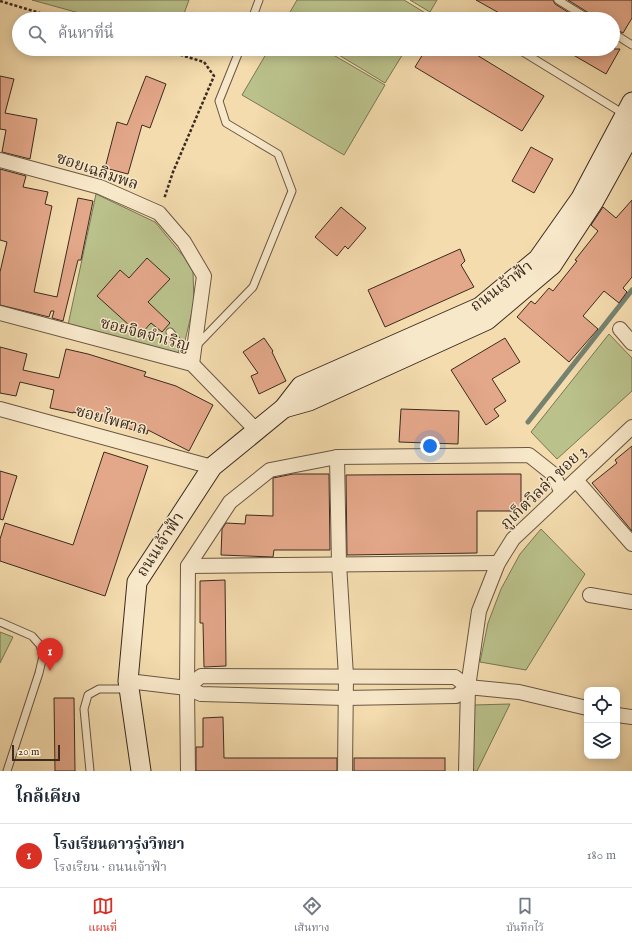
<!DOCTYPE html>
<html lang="th">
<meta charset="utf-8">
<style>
:root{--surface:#fff;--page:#f2f2f3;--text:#1f2937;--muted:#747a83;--line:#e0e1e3;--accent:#d93025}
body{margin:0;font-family:"IM FELL English","Noto Serif Thai",serif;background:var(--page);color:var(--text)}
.controls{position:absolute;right:12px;bottom:12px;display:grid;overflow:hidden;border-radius:8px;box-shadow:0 2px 10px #0003}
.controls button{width:36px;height:36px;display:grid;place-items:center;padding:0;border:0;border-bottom:1px solid var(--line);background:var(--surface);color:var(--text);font:20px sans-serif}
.scale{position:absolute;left:12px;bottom:10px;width:48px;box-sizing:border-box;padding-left:4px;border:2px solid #3b2b20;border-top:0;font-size:11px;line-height:14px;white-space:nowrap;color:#3b2b20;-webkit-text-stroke:3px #f8e8ca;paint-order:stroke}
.you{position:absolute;left:430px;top:446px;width:14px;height:14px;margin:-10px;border:3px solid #fff;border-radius:50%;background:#1a73e8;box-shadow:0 0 0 6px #1a73e833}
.badge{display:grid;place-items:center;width:26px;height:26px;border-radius:50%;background:var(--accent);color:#fff;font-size:13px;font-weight:700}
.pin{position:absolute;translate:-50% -33px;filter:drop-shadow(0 1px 2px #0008)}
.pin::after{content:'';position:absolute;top:21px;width:14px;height:12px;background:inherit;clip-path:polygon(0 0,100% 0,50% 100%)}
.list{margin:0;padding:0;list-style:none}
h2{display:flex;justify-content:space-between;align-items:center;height:52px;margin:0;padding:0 16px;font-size:17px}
h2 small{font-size:13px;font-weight:400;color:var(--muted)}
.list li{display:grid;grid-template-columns:26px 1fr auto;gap:12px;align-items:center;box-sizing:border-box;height:64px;padding:0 16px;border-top:1px solid var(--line)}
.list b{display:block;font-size:15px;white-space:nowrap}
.list p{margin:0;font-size:13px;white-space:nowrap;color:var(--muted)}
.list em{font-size:13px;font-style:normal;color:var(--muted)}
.icon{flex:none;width:22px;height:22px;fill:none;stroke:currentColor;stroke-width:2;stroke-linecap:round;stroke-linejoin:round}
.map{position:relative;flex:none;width:632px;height:771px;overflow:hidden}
.search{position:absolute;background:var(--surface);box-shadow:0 2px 10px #0003;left:12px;right:12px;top:12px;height:44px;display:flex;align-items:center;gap:10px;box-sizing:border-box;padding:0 14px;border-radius:22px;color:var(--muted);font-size:15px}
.sheet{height:116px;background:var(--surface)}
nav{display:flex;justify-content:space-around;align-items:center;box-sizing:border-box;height:56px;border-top:1px solid var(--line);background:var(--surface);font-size:11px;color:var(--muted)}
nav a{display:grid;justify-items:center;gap:2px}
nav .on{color:var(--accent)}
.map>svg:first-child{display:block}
</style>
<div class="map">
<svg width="632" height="771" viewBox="0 0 632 771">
<rect width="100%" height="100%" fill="#f4dcae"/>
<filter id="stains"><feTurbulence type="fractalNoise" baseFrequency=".005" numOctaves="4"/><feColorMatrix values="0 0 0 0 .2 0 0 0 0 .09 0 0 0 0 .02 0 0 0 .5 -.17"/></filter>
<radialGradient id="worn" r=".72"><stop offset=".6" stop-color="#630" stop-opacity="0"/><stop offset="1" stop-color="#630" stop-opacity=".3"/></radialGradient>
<g fill="#bac18b" stroke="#7a7656">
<polygon points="32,0 189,0 182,19 101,19"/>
<polygon points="297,0 404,0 427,14 424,19 286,19"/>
<polygon points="410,0 437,0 430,12"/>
<polygon points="269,49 323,49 385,85 344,155 242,95"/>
<polygon points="329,49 406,49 385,83"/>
<polygon points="96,194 155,222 184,257 193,272 194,303 183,349 175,354 68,325"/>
<polygon points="609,334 632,358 632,391 557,459 531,432"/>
<polygon points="541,529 585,574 526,670 480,662 488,623 501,589 520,554"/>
<polygon points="0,632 13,637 0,663"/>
<polygon points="510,704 477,771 473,771 473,705"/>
</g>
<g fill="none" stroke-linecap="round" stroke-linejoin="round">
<polyline stroke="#768270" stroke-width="5" points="528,422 632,290"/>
</g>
<g fill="#e3a789" stroke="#3b2b20">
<polygon points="476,0 553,0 555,4 579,19 510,19"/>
<polygon points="568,0 632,0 632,18 623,33 613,28 613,19 594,19 592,15"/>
<polygon points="613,39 618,42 614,49 620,49 606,74 563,49 613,49"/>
<polygon points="426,49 467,49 544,96 522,131 415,67"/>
<polygon points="0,76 14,79 5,113 37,119 30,159 2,152 6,130 0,129"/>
<polygon points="146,76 166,84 150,128 142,125 128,174 105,168 117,122 127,125"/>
<polygon points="531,147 553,159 534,193 512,181"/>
<polygon points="0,169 26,176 23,187 48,192 45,204 52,206 34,292 57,297 78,198 93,201 81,260 78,260 63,321 52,318 54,311 51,311 49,317 0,305 0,272 7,242 0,240"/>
<polygon points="632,200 632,277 623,288 627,292 619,303 604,291 583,316 598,329 569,362 517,317 531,301 535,304 549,288 553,291 577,261 575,260 598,231 591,225 603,207 616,218"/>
<polygon points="341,207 366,228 348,249 345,246 337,256 315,237"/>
<polygon points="460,249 465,261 461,265 474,287 385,327 368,290"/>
<polygon points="147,258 170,279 148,302 170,323 162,332 151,323 140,335 97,296 120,270 129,278"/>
<polygon points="264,338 273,351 272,352 286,381 259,394 251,376 258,373 243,352"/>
<polygon points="505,338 520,362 492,379 506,401 494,409 499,416 486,425 451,370"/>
<polygon points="0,347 27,354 23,370 59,378 66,349 88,354 146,372 144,376 176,386 213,405 189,451 148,430 147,434 73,412 73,413 50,408 54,390 20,382 16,396 0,393"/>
<polygon points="401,409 459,411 458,444 399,442"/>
<polygon points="632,446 632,531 592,483 617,463 615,460"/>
<polygon points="104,452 148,466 105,596 0,561 0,539 5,523 73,545"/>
<polygon points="0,471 17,476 3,520 0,519"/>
<polygon points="293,474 329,474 330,550 274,550 273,557 221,555 222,529 226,523 245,524 246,515 273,516 273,478"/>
<polygon points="503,474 521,474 521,511 477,511 477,553 347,555 346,475"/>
<polygon points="225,580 226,666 204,667 203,623 200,623 200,581"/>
<polygon points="54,698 74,698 75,771 55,771"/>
<polygon points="223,717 224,758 337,758 337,771 196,771 196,747 203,747 203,718"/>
<rect x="354" y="758" width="91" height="13"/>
</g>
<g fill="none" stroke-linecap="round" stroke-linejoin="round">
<g stroke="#695744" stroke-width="9">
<g id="lane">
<polyline points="558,0 589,19"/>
<polyline points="467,17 470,19"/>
<polyline points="252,19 259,0"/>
<polyline points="613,33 632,45"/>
<polyline points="518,49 624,114"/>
<polyline points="170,332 183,349 184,362"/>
<polyline points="196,346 253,287 292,191 278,154 226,123 219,101 240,49"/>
<polyline points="0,622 32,636 40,645 43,656 39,673 7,771"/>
<polyline points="90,771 84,709 88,695 99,689 128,689"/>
</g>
</g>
<g stroke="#695744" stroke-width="16">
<g id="street">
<polyline points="0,160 100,187 159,213 184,242 204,276 192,364"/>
<polyline points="0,313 192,364 257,431"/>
<polyline points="620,329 632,343"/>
<polyline points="0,409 212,467"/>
<polyline points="337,457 339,564 346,676 345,771"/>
<polyline points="576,480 632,544"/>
<polyline points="188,566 498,563"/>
<polyline points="590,595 632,602"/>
<polyline points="128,681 187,688 201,694 345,698 456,696 468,687"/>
<polyline points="468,687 519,692 587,708"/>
<polyline points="187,688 201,676 455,677 468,687"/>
<polyline points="617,715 632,717"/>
<polyline points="188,771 187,688 188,566 230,502 270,470 337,457 529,455 553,474 562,493"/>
<polyline points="466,771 468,687 479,611 498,563 513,539 632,427"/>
</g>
</g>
<g stroke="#3b2b20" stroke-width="21">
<g id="secondary">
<polyline points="284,408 309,401 487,320 552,265 594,201 632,132"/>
<polyline points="141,771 128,681 137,582 212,467 284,408 301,386 480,307 538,259 581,198 632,102"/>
</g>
</g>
<g stroke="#3b2b20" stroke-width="2.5" stroke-dasharray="3 2" stroke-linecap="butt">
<polyline points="0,1 60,19"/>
<polyline points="161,49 204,62 214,76 173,172 164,199"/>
</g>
<use href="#lane" stroke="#f8e8ca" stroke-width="7"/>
<use href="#street" stroke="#f8e8ca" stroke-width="14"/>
<use href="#secondary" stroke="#f8e8ca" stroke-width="19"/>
</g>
<g text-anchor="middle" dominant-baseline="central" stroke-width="3" stroke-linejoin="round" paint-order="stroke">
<g font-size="16" fill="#3b2b20" stroke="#f8e8ca">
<text transform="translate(97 172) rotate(19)">ซอยเฉลิมพล</text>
<text transform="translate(502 287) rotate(-37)">ถนนเจ้าฟ้า</text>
<text transform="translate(145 335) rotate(15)">ซอยจิตจำเริญ</text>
<text transform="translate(111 421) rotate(15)">ซอยไพศาล</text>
<text transform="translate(544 488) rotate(-44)">ภูเก็ตวิลล่า ซอย 3</text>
<text transform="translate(161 545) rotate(-57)">ถนนเจ้าฟ้า</text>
</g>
</g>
<rect width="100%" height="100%" filter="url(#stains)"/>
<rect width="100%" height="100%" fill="url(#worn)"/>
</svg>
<div class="controls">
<button><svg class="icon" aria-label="locate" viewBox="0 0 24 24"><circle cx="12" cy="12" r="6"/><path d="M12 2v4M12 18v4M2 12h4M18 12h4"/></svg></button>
<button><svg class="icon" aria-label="layers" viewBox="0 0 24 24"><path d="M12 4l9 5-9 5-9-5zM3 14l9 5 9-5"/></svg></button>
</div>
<div class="scale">20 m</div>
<div class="you"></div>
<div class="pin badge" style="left:50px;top:671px">1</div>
<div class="search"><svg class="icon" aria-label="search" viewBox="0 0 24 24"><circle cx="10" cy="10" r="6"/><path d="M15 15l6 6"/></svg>ค้นหาที่นี่</div>
</div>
<section class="sheet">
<h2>ใกล้เคียง<small></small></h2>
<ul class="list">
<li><span class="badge">1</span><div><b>โรงเรียนดาวรุ่งวิทยา</b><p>โรงเรียน · ถนนเจ้าฟ้า</p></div><em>180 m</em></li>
</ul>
</section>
<nav>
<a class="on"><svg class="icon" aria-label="map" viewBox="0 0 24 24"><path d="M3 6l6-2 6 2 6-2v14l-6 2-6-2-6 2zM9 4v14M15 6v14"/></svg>แผนที่</a>
<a><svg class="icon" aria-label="directions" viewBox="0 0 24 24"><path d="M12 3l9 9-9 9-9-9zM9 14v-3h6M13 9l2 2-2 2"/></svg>เส้นทาง</a>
<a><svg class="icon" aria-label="saved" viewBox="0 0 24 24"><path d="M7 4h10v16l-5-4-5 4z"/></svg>บันทึกไว้</a>
</nav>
